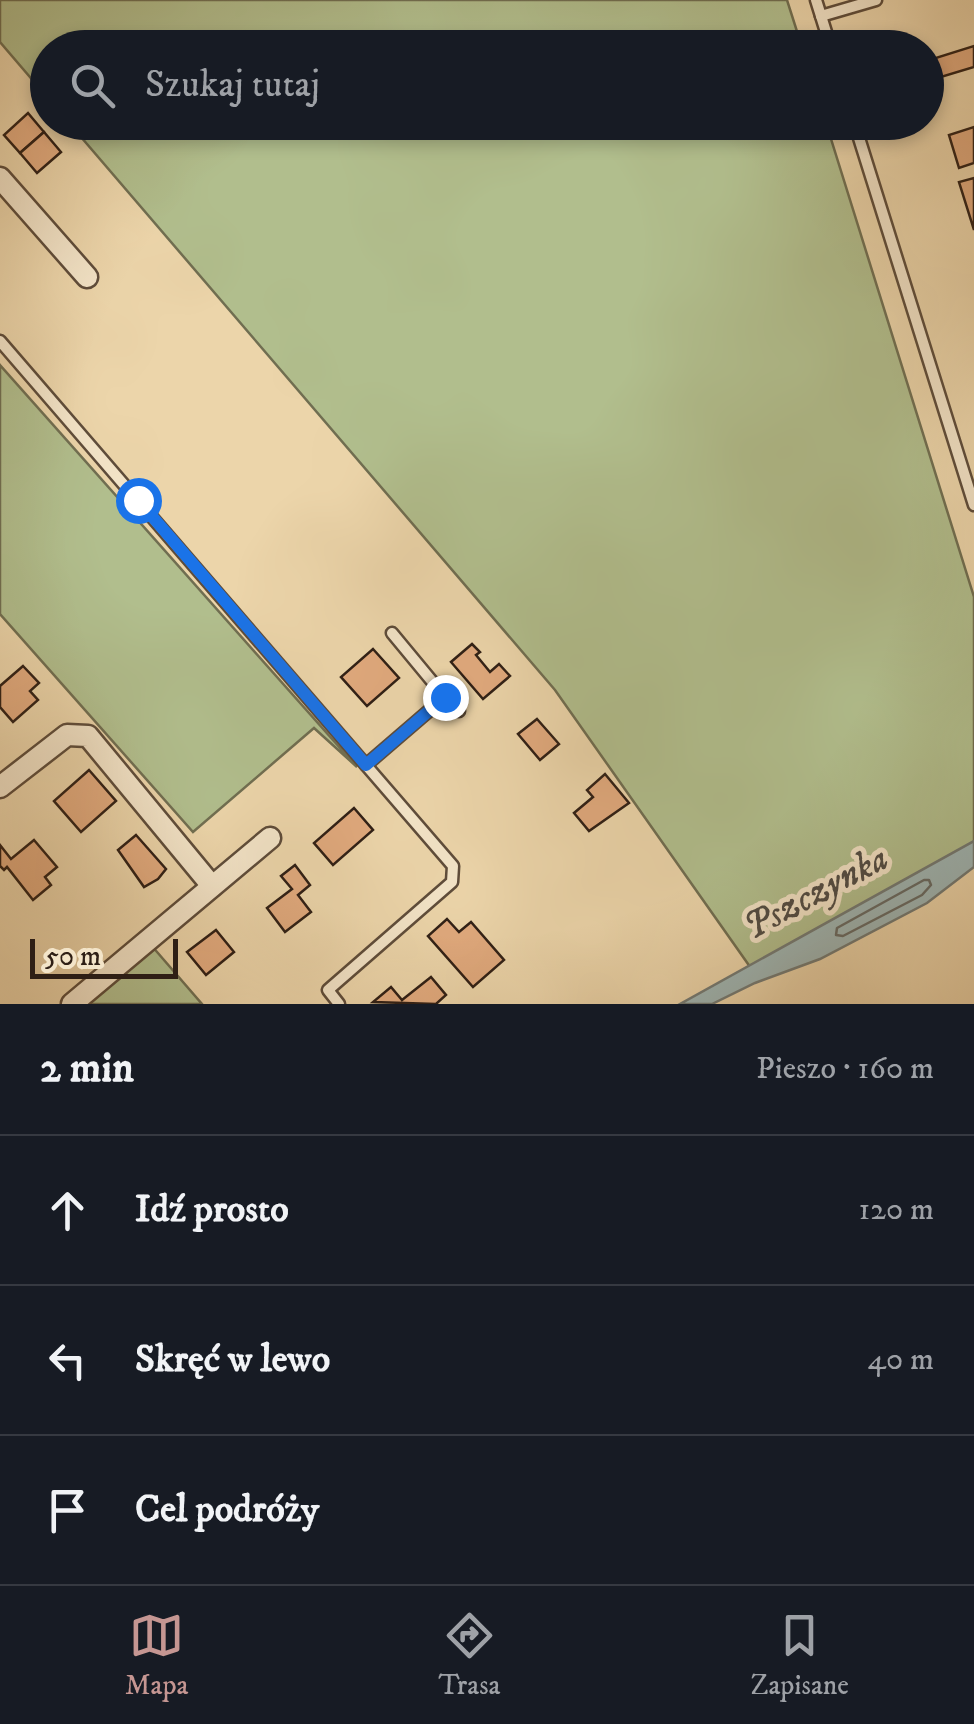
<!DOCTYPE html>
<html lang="pl">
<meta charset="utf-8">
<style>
:root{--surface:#171b24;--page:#20242c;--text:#f1f3f6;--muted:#9ea1a6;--line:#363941;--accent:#c59692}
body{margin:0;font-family:"IM FELL DW Pica",serif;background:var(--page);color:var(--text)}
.scale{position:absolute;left:30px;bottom:25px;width:148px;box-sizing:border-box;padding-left:10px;border:5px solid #2f1f15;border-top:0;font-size:28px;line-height:35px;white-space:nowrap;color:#2f1f15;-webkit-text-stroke:8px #f3e4c8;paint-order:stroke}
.stop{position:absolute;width:30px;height:30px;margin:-22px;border:8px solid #1a73e8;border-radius:50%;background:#fff}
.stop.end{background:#1a73e8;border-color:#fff;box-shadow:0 2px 10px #0008}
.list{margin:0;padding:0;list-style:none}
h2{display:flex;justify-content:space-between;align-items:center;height:130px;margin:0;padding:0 40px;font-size:42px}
h2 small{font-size:32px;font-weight:400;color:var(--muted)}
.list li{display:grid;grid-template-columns:65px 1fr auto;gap:30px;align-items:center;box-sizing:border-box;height:150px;padding:0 40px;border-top:2px solid var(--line)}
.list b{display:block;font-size:38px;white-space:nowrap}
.list em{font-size:32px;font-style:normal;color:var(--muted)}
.icon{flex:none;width:55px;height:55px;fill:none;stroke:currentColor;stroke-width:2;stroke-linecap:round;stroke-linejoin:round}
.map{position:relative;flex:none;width:974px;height:1004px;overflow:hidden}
.search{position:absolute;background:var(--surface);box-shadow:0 5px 15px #0003;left:30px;right:30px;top:30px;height:110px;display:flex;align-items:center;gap:25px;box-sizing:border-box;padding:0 35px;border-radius:55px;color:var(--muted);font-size:38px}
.sheet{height:580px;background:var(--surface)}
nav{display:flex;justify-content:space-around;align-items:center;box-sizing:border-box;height:140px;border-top:2px solid var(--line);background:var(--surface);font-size:28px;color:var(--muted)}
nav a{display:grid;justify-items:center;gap:5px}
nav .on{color:var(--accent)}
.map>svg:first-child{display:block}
</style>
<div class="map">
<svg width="974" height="1004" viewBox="0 0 974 1004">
<rect width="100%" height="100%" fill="#ecd5aa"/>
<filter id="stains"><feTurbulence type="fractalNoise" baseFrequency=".002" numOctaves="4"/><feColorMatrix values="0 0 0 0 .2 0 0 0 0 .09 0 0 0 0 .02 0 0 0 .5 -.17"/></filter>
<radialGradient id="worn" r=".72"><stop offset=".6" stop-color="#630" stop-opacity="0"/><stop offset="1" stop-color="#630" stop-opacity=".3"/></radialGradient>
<g fill="#b1be8d" stroke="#706e51" stroke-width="2.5">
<polygon points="0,0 787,0 802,47 48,48 47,97 0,42"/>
<polygon points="69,123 826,123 974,597 974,848 753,971 555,690"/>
<polygon points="0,365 357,767 314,728 193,832 0,614"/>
<polygon points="151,945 202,1004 81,1004"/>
</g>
<polygon fill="#9eb6b5" stroke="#727a75" stroke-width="2.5" points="974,841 974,867 927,903 820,959 755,983 712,1004 680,1004"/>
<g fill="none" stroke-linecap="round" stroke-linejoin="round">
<polygon stroke="#666a65" stroke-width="2.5" points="924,880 929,880 931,885 922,895 843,936 836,935 837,928"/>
</g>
<g fill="#e1aa7e" stroke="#2f1f15" stroke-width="2.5">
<polygon points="974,46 974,67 931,80 926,61"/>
<polygon points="28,113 44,132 20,153 4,135"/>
<polygon points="974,127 974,163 959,168 949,135"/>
<polygon points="44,132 61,152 37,173 20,153"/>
<polygon points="974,178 974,230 959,182"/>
<polygon points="472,644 480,652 476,655 490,672 499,664 510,676 483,699 451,662"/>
<polygon points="373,649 399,678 367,706 341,677"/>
<polygon points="23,666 39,683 30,691 38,700 13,722 0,707 0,686"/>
<polygon points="537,719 559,744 540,760 518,734"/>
<polygon points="89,770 116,801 81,832 54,801"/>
<polygon points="605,774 629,803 589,831 574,813 593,797 587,790"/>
<polygon points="354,808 373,830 333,865 314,843"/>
<polygon points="136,835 166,869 158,879 144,887 118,850"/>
<polygon points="34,840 57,867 45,877 51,885 33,900 7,867 4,870 0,866 0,845 11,859"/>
<polygon points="295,865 310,885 298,895 311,912 285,932 267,908 292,889 281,876"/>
<polygon points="447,919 459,932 471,922 504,960 473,987 428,936"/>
<polygon points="216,930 234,952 206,975 187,952"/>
<polygon points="431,977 446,995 436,1004 373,1002 391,987 402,1000"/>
</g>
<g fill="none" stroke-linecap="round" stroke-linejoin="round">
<g stroke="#5e4c3a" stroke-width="15">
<g id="service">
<polyline points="816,0 831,48"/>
<polyline points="821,16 876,0"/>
<polyline points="854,122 974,505"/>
<polyline points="0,341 453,866 452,882 328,990 339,1004"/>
<polyline points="445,697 459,711"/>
<polyline points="366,765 445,697 392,633"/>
</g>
</g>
<g stroke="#5e4c3a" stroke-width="25">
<g id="minor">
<polyline points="0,178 87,277"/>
<polyline points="0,787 67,735 88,736 212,886"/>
<polyline points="72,1004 270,838"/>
</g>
</g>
<use href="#service" stroke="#f3e4c8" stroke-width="10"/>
<use href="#minor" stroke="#f3e4c8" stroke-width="20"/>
</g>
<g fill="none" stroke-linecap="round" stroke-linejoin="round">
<polyline stroke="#1a73e8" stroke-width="12" points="138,500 366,765 445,697"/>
</g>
<g text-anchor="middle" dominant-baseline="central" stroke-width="10" stroke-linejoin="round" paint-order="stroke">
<g font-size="38" font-style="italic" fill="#504c45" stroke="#f3e4c8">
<text transform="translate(816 893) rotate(-28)">Pszczynka</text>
</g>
</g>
<rect width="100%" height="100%" filter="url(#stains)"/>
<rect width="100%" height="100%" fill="url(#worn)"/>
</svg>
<div class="scale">50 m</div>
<div class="stop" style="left:138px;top:500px"></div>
<div class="stop end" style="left:445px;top:697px"></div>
<div class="search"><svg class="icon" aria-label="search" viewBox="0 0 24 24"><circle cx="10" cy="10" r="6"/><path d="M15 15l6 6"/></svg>Szukaj tutaj</div>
</div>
<section class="sheet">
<h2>2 min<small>Pieszo · 160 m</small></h2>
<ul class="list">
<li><svg class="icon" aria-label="ahead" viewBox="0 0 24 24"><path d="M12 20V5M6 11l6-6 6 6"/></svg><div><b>Idź prosto</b></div><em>120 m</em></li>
<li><svg class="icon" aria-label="left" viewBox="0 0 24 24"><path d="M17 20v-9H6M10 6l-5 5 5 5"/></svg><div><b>Skręć w lewo</b></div><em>40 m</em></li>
<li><svg class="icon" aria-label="arrive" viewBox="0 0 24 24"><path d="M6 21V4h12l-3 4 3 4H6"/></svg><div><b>Cel podróży</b></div></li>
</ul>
</section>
<nav>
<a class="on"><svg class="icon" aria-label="map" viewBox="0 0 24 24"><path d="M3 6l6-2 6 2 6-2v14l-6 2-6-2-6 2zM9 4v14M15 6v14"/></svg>Mapa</a>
<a><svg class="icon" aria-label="directions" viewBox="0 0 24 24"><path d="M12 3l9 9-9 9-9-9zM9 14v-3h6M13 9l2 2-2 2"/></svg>Trasa</a>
<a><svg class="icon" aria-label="saved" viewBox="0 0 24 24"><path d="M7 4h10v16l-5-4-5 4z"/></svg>Zapisane</a>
</nav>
